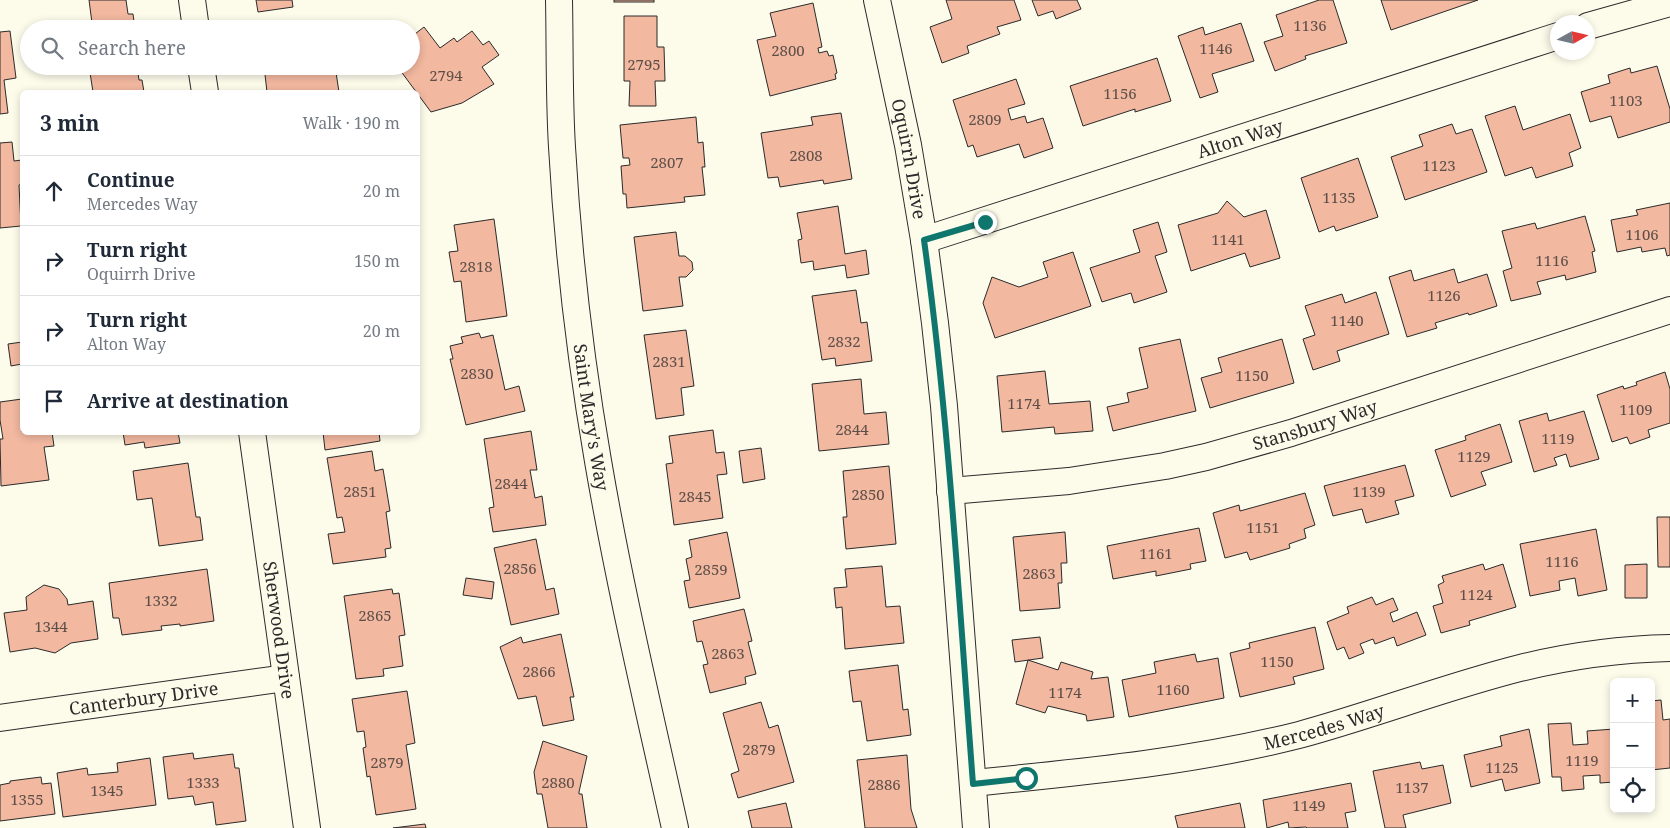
<!DOCTYPE html>
<meta charset="utf-8">
<style>
:root{--surface:#fff;--page:#f2f2f3;--text:#1f2937;--muted:#747a83;--line:#e0e1e3}
body{margin:0;font-family:"Noto Serif",serif;background:var(--page);color:var(--text)}
.controls{position:absolute;right:15px;bottom:15px;display:grid;overflow:hidden;border-radius:8px;box-shadow:0 2px 8px #0003}
.controls button{width:45px;height:45px;display:grid;place-items:center;padding:0;border:0;border-bottom:1px solid var(--line);background:var(--surface);color:var(--text);font:25px sans-serif}
.compass{position:absolute;left:1550px;top:15px;width:45px;height:45px;border-radius:50%;background:var(--surface);box-shadow:0 2px 8px #0003;rotate:82deg}
.stop{position:absolute;width:15px;height:15px;margin:-11px;border:4px solid #0f766e;border-radius:50%;background:#fff}
.stop.end{background:#0f766e;border-color:#fff;box-shadow:0 1px 5px #0008}
.list{margin:0;padding:0;list-style:none}
h2{display:flex;justify-content:space-between;align-items:center;height:65px;margin:0;padding:0 20px;font-size:21px}
h2 small{font-size:16px;font-weight:400;color:var(--muted)}
.list li{display:grid;grid-template-columns:32px 1fr auto;gap:15px;align-items:center;box-sizing:border-box;height:70px;padding:0 20px;border-top:1px solid var(--line)}
.list b{display:block;font-size:19px;white-space:nowrap}
.list p{margin:0;font-size:16px;white-space:nowrap;color:var(--muted)}
.list em{font-size:16px;font-style:normal;color:var(--muted)}
.icon{flex:none;width:28px;height:28px;fill:none;stroke:currentColor;stroke-width:2;stroke-linecap:round;stroke-linejoin:round}
.map{position:relative;flex:none;width:1670px;height:828px;overflow:hidden}
.search{position:absolute;background:var(--surface);box-shadow:0 2px 8px #0003;left:20px;top:20px;width:400px;height:55px;display:flex;align-items:center;gap:12px;box-sizing:border-box;padding:0 18px;border-radius:28px;color:var(--muted);font-size:19px}
.panel{position:absolute;background:var(--surface);box-shadow:0 2px 8px #0003;left:20px;top:90px;width:400px;height:345px;border-radius:8px}
.map>svg:first-child{display:block}
</style>
<div class="map">
<svg width="1670" height="828" viewBox="0 0 1670 828">
<rect width="100%" height="100%" fill="#fdfbea"/>
<g fill="#f2b8a0" stroke="#2b2b2b">
<polygon points="89,0 126,0 128,14 133,14 135,29 106,29 105,21 92,23"/>
<polygon points="256,0 292,0 293,7 258,12"/>
<rect x="614" y="0" width="40" height="2"/>
<polygon points="946,0 1014,0 1021,20 997,27 1000,34 967,46 969,53 942,63 930,27 952,19"/>
<polygon points="1032,0 1077,0 1081,9 1056,19 1053,11 1038,16"/>
<polygon points="1319,0 1333,0 1347,43 1305,56 1306,59 1275,71 1264,42 1283,36 1276,15"/>
<polygon points="1381,0 1478,0 1391,30"/>
<polygon points="813,3 822,47 818,48 819,53 827,51 829,56 833,55 837,73 835,74 836,79 770,96 757,40 776,36 770,13"/>
<polygon points="624,16 657,16 657,47 664,47 665,81 655,81 656,106 629,106 630,81 624,81"/>
<polygon points="1241,23 1254,61 1212,74 1218,92 1200,98 1178,36 1203,27 1205,35"/>
<polygon points="312,25 312,29 284,29"/>
<polygon points="424,27 440,48 454,38 457,42 472,31 483,45 489,41 499,55 482,67 494,84 462,103 431,112 397,66 411,66 411,37"/>
<polygon points="10,31 16,78 4,80 8,113 0,114 0,32"/>
<polygon points="1157,58 1171,101 1135,112 1135,109 1083,126 1070,86"/>
<polygon points="89,66 137,66 139,80 142,80 144,92 93,92"/>
<polygon points="264,66 335,66 339,92 267,92"/>
<polygon points="1657,66 1670,109 1670,122 1618,138 1611,116 1590,122 1581,92 1610,83 1608,75 1630,68 1631,73"/>
<polygon points="1016,79 1025,104 1008,109 1011,120 1025,116 1027,123 1043,118 1053,148 1024,158 1019,144 977,157 973,145 968,147 953,100"/>
<polygon points="1515,106 1523,130 1570,114 1581,148 1569,153 1573,166 1536,178 1532,167 1505,176 1485,116"/>
<polygon points="841,113 852,179 824,184 823,180 780,187 778,177 768,178 761,133 813,125 811,117"/>
<polygon points="696,117 698,143 703,142 705,167 702,167 705,195 684,197 685,202 627,208 626,194 623,194 621,166 630,165 629,158 623,158 620,125"/>
<polygon points="1452,124 1456,134 1472,129 1487,172 1405,200 1391,157 1423,146 1419,135"/>
<polygon points="12,142 14,161 22,160 22,184 19,185 21,226 0,228 0,143"/>
<polygon points="1358,158 1378,217 1336,231 1334,226 1319,232 1301,178"/>
<polygon points="1227,201 1244,217 1266,210 1280,258 1250,267 1245,253 1191,271 1178,225 1218,213"/>
<polygon points="1670,203 1670,255 1667,256 1665,248 1642,252 1641,247 1617,252 1611,220 1638,215 1636,210"/>
<polygon points="838,206 845,254 866,250 869,274 847,278 845,265 814,270 813,261 801,263 798,240 802,239 797,213"/>
<polygon points="1585,216 1595,251 1592,252 1596,272 1566,280 1565,275 1537,282 1541,294 1511,301 1503,271 1512,268 1502,231 1535,223 1537,229"/>
<polygon points="494,219 507,316 466,322 461,281 454,282 449,252 458,251 454,225"/>
<polygon points="1158,222 1167,252 1155,256 1167,292 1134,303 1131,293 1102,302 1090,268 1140,252 1133,230"/>
<polygon points="676,232 679,256 685,256 692,262 693,270 686,277 679,277 683,306 643,311 634,237"/>
<polygon points="1073,252 1091,306 995,338 983,303 992,277 1019,287 1048,277 1043,262"/>
<polygon points="1454,269 1458,283 1487,274 1497,306 1469,315 1468,313 1435,323 1437,328 1407,337 1389,277 1411,270 1414,281"/>
<polygon points="856,290 861,323 867,322 872,361 836,366 835,358 822,360 812,296"/>
<polygon points="1376,292 1389,334 1337,351 1340,361 1313,370 1303,339 1315,335 1305,306 1342,294 1345,303"/>
<polygon points="686,330 694,386 681,388 684,415 656,419 644,335"/>
<polygon points="479,333 481,338 493,335 505,390 519,386 525,411 466,425 450,359 453,359 450,346 463,343 461,337"/>
<polygon points="1180,339 1196,411 1113,431 1107,407 1129,402 1127,393 1148,388 1139,348"/>
<polygon points="1282,339 1294,383 1210,408 1201,378 1222,372 1218,358"/>
<polygon points="22,342 22,364 11,366 8,344"/>
<polygon points="1045,371 1049,404 1090,401 1093,431 1055,434 1054,427 1002,432 997,376"/>
<polygon points="1665,372 1670,389 1670,423 1648,430 1650,437 1630,444 1627,437 1612,442 1597,395 1623,386 1624,389 1637,385 1636,382"/>
<polygon points="861,379 864,414 886,412 889,444 819,451 812,384"/>
<polygon points="22,399 22,432 52,432 54,446 44,447 49,480 1,486 0,439 3,439 0,420 0,402"/>
<polygon points="1584,411 1599,459 1570,467 1566,454 1554,458 1557,465 1534,472 1519,421 1547,413 1549,421"/>
<polygon points="1500,424 1512,462 1481,472 1486,485 1451,497 1435,450 1466,440 1465,436"/>
<polygon points="713,430 716,453 724,452 727,474 717,475 723,518 674,525 666,464 673,463 669,436"/>
<polygon points="531,431 537,470 530,470 535,498 542,496 546,525 493,532 489,508 494,507 484,439"/>
<polygon points="123,432 178,432 180,443 145,448 144,442 125,445"/>
<polygon points="323,432 379,432 380,441 325,450"/>
<polygon points="761,448 765,479 743,483 739,451"/>
<polygon points="372,451 375,471 383,469 390,511 386,512 391,548 385,549 386,557 333,564 328,534 345,532 342,517 337,518 327,458"/>
<polygon points="188,463 196,517 200,517 203,540 159,546 152,498 137,500 133,471"/>
<polygon points="1405,465 1414,496 1395,501 1399,514 1366,523 1362,509 1333,516 1324,486"/>
<polygon points="889,466 896,544 846,549 843,517 847,517 843,471"/>
<polygon points="1305,493 1315,525 1304,529 1306,538 1289,544 1290,548 1250,560 1247,552 1225,558 1213,513 1239,505 1240,511"/>
<polygon points="1657,517 1670,517 1670,567 1658,567"/>
<polygon points="1199,528 1206,561 1190,564 1191,569 1156,576 1156,571 1113,579 1107,546"/>
<polygon points="1596,529 1607,590 1578,596 1575,578 1559,581 1560,590 1530,596 1520,544"/>
<polygon points="727,532 740,598 689,608 684,581 690,580 686,559 692,557 689,540"/>
<polygon points="1065,532 1067,563 1061,563 1062,583 1058,583 1060,608 1020,611 1013,537"/>
<polygon points="536,539 546,590 554,588 559,614 511,625 494,548"/>
<polygon points="1483,564 1485,570 1503,564 1516,607 1469,621 1470,625 1441,633 1433,606 1443,603 1438,585 1444,582 1442,576"/>
<polygon points="1647,564 1647,598 1625,598 1625,565"/>
<polygon points="882,566 886,607 900,606 904,643 845,649 842,607 836,608 834,588 847,587 845,569"/>
<polygon points="207,569 214,621 180,626 180,624 161,626 162,630 122,635 119,618 113,618 109,583"/>
<polygon points="466,578 494,582 492,599 463,595"/>
<polygon points="44,585 59,589 67,599 68,605 93,601 98,639 71,643 55,653 35,648 10,652 4,613 27,610 26,597"/>
<polygon points="392,589 393,594 399,593 405,635 399,636 403,666 383,669 384,676 356,679 344,596"/>
<polygon points="1372,597 1376,605 1393,598 1398,610 1390,613 1393,622 1417,612 1426,635 1397,646 1394,637 1375,644 1373,639 1360,644 1364,653 1349,659 1344,647 1337,650 1327,622 1349,613 1347,607"/>
<polygon points="744,609 752,641 748,642 756,674 745,677 746,684 710,693 703,665 708,664 702,641 697,642 693,621"/>
<polygon points="1315,627 1324,669 1293,677 1295,684 1240,697 1230,653 1250,648 1249,643"/>
<polygon points="561,634 574,697 570,697 574,720 543,726 536,696 518,699 500,647 521,637 523,643"/>
<polygon points="1040,637 1043,658 1015,662 1012,640"/>
<polygon points="1195,654 1197,662 1218,658 1224,698 1129,717 1122,680 1156,673 1154,662"/>
<polygon points="1028,660 1058,670 1061,662 1093,672 1091,679 1108,677 1114,717 1087,721 1086,715 1048,706 1045,713 1016,704"/>
<polygon points="898,665 903,710 908,709 911,735 867,741 861,701 853,702 849,671"/>
<polygon points="407,691 415,743 406,745 416,809 376,815 370,776 367,777 363,748 366,747 364,731 357,732 352,699"/>
<polygon points="1661,700 1663,720 1670,719 1670,768 1651,770 1651,701"/>
<polygon points="761,702 769,728 778,725 794,782 738,798 731,774 739,771 723,713"/>
<polygon points="1571,723 1573,745 1588,744 1587,731 1614,729 1614,782 1600,783 1600,775 1583,776 1584,789 1562,791 1561,777 1552,777 1548,724"/>
<polygon points="1529,729 1540,783 1505,791 1502,779 1471,787 1464,755 1502,746 1500,736"/>
<polygon points="543,741 587,756 579,792 579,794 582,794 587,828 548,828 542,794 537,794 534,772"/>
<polygon points="193,753 194,759 233,754 235,768 239,768 246,821 216,825 213,802 195,805 193,796 168,799 163,757"/>
<polygon points="907,755 911,809 917,828 865,828 857,760"/>
<polygon points="150,758 156,805 63,817 57,773 87,768 88,775 118,772 117,763"/>
<polygon points="1420,762 1422,769 1443,765 1451,803 1403,815 1406,828 1385,828 1373,771"/>
<polygon points="41,777 42,784 51,783 55,814 0,821 0,785 10,783 10,781"/>
<polygon points="1351,783 1356,811 1345,813 1348,828 1307,828 1306,827 1289,828 1288,822 1267,828 1263,800"/>
<polygon points="786,803 792,828 752,828 748,811"/>
<polygon points="1240,803 1245,828 1178,828 1175,816"/>
<polygon points="425,824 426,828 393,828"/>
</g>
<g fill="none" stroke-linecap="round" stroke-linejoin="round">
<g stroke="#2b2b2b" stroke-width="28">
<g id="minor">
<polyline points="192,0 196,29"/>
<path id="s1" d="M559 0C560 49 559 98 562 147 568 252 580 357 598 461 619 584 648 706 675 828"/>
<path id="s2" d="M877 0 908 145 924 240 935 323 944 406 976 828"/>
<polyline points="1588,26 1670,3"/>
<polyline points="201,66 205,92"/>
<path id="s3" d="M924 240 1558 36"/>
<path id="s4" d="M252 432 307 828"/>
<path id="s5" d="M950 491 1069 481 1165 466 1206 457 1291 433 1670 310"/>
<path id="s6" d="M0 718 286 678"/>
<path id="s7" d="M973 783C1083 772 1192 762 1299 735 1373 715 1445 687 1520 668 1569 656 1620 649 1670 648"/>
</g>
</g>
<use href="#minor" stroke="#fdfbea" stroke-width="26"/>
</g>
<g fill="none" stroke-linecap="round" stroke-linejoin="round">
<path stroke="#0f766e" stroke-width="6" d="M985 222 924 240C949 420 959 602 973 784L1026 778"/>
</g>
<g text-anchor="middle" dominant-baseline="central" stroke-width="4" stroke-linejoin="round" paint-order="stroke">
<g font-size="15" fill="#5d4e48">
<text x="1310" y="25">1136</text>
<text x="1216" y="48">1146</text>
<text x="788" y="50">2800</text>
<text x="644" y="64">2795</text>
<text x="446" y="75">2794</text>
<text x="1120" y="93">1156</text>
<text x="1626" y="100">1103</text>
<text x="985" y="119">2809</text>
<text x="806" y="155">2808</text>
<text x="667" y="162">2807</text>
<text x="1439" y="165">1123</text>
<text x="1339" y="197">1135</text>
<text x="1642" y="234">1106</text>
<text x="1228" y="239">1141</text>
<text x="1552" y="260">1116</text>
<text x="476" y="266">2818</text>
<text x="1444" y="295">1126</text>
<text x="1347" y="320">1140</text>
<text x="844" y="341">2832</text>
<text x="669" y="361">2831</text>
<text x="477" y="373">2830</text>
<text x="1252" y="375">1150</text>
<text x="1024" y="403">1174</text>
<text x="1636" y="409">1109</text>
<text x="852" y="429">2844</text>
<text x="1558" y="438">1119</text>
<text x="1474" y="456">1129</text>
<text x="511" y="483">2844</text>
<text x="360" y="491">2851</text>
<text x="1369" y="491">1139</text>
<text x="868" y="494">2850</text>
<text x="695" y="496">2845</text>
<text x="1263" y="527">1151</text>
<text x="1156" y="553">1161</text>
<text x="1562" y="561">1116</text>
<text x="520" y="568">2856</text>
<text x="711" y="569">2859</text>
<text x="1039" y="573">2863</text>
<text x="1476" y="594">1124</text>
<text x="161" y="600">1332</text>
<text x="375" y="615">2865</text>
<text x="51" y="626">1344</text>
<text x="728" y="653">2863</text>
<text x="1277" y="661">1150</text>
<text x="539" y="671">2866</text>
<text x="1173" y="689">1160</text>
<text x="1065" y="692">1174</text>
<text x="759" y="749">2879</text>
<text x="1582" y="760">1119</text>
<text x="387" y="762">2879</text>
<text x="1502" y="767">1125</text>
<text x="203" y="782">1333</text>
<text x="558" y="782">2880</text>
<text x="884" y="784">2886</text>
<text x="1412" y="787">1137</text>
<text x="107" y="790">1345</text>
<text x="27" y="799">1355</text>
<text x="1309" y="805">1149</text>
</g>
<g font-size="18" fill="#2b2b2b" stroke="#fdfbea">
<text stroke="none"><textPath href="#s3" startOffset="332">Alton Way</textPath></text>
<text stroke="none"><textPath href="#s2" startOffset="162">Oquirrh Drive</textPath></text>
<text stroke="none"><textPath href="#s1" startOffset="419">Saint Mary's Way</textPath></text>
<text stroke="none"><textPath href="#s5" startOffset="372">Stansbury Way</textPath></text>
<text stroke="none"><textPath href="#s4" startOffset="200">Sherwood Drive</textPath></text>
<text stroke="none"><textPath href="#s6" startOffset="145">Canterbury Drive</textPath></text>
<text stroke="none"><textPath href="#s7" startOffset="356">Mercedes Way</textPath></text>
</g>
</g>
</svg>
<div class="controls">
<button>+</button>
<button>−</button>
<button><svg class="icon" aria-label="locate" viewBox="0 0 24 24"><circle cx="12" cy="12" r="6"/><path d="M12 2v4M12 18v4M2 12h4M18 12h4"/></svg></button>
</div>
<svg class="compass" viewBox="-18 -18 36 36"><path d="M0-13l5 13h-10z" fill="#e53935"/><path d="M0 13l5-13h-10z" fill="#747a83"/></svg>
<div class="stop" style="left:1026px;top:778px"></div>
<div class="stop end" style="left:985px;top:222px"></div>
<div class="search"><svg class="icon" aria-label="search" viewBox="0 0 24 24"><circle cx="10" cy="10" r="6"/><path d="M15 15l6 6"/></svg>Search here</div>
<section class="panel">
<h2>3 min<small>Walk · 190 m</small></h2>
<ul class="list">
<li><svg class="icon" aria-label="ahead" viewBox="0 0 24 24"><path d="M12 20V5M6 11l6-6 6 6"/></svg><div><b>Continue</b><p>Mercedes Way</p></div><em>20 m</em></li>
<li><svg class="icon" aria-label="right" viewBox="0 0 24 24"><path d="M7 20v-9h11M14 6l5 5-5 5"/></svg><div><b>Turn right</b><p>Oquirrh Drive</p></div><em>150 m</em></li>
<li><svg class="icon" aria-label="right" viewBox="0 0 24 24"><path d="M7 20v-9h11M14 6l5 5-5 5"/></svg><div><b>Turn right</b><p>Alton Way</p></div><em>20 m</em></li>
<li><svg class="icon" aria-label="arrive" viewBox="0 0 24 24"><path d="M6 21V4h12l-3 4 3 4H6"/></svg><div><b>Arrive at destination</b></div></li>
</ul>
</section>
</div>
